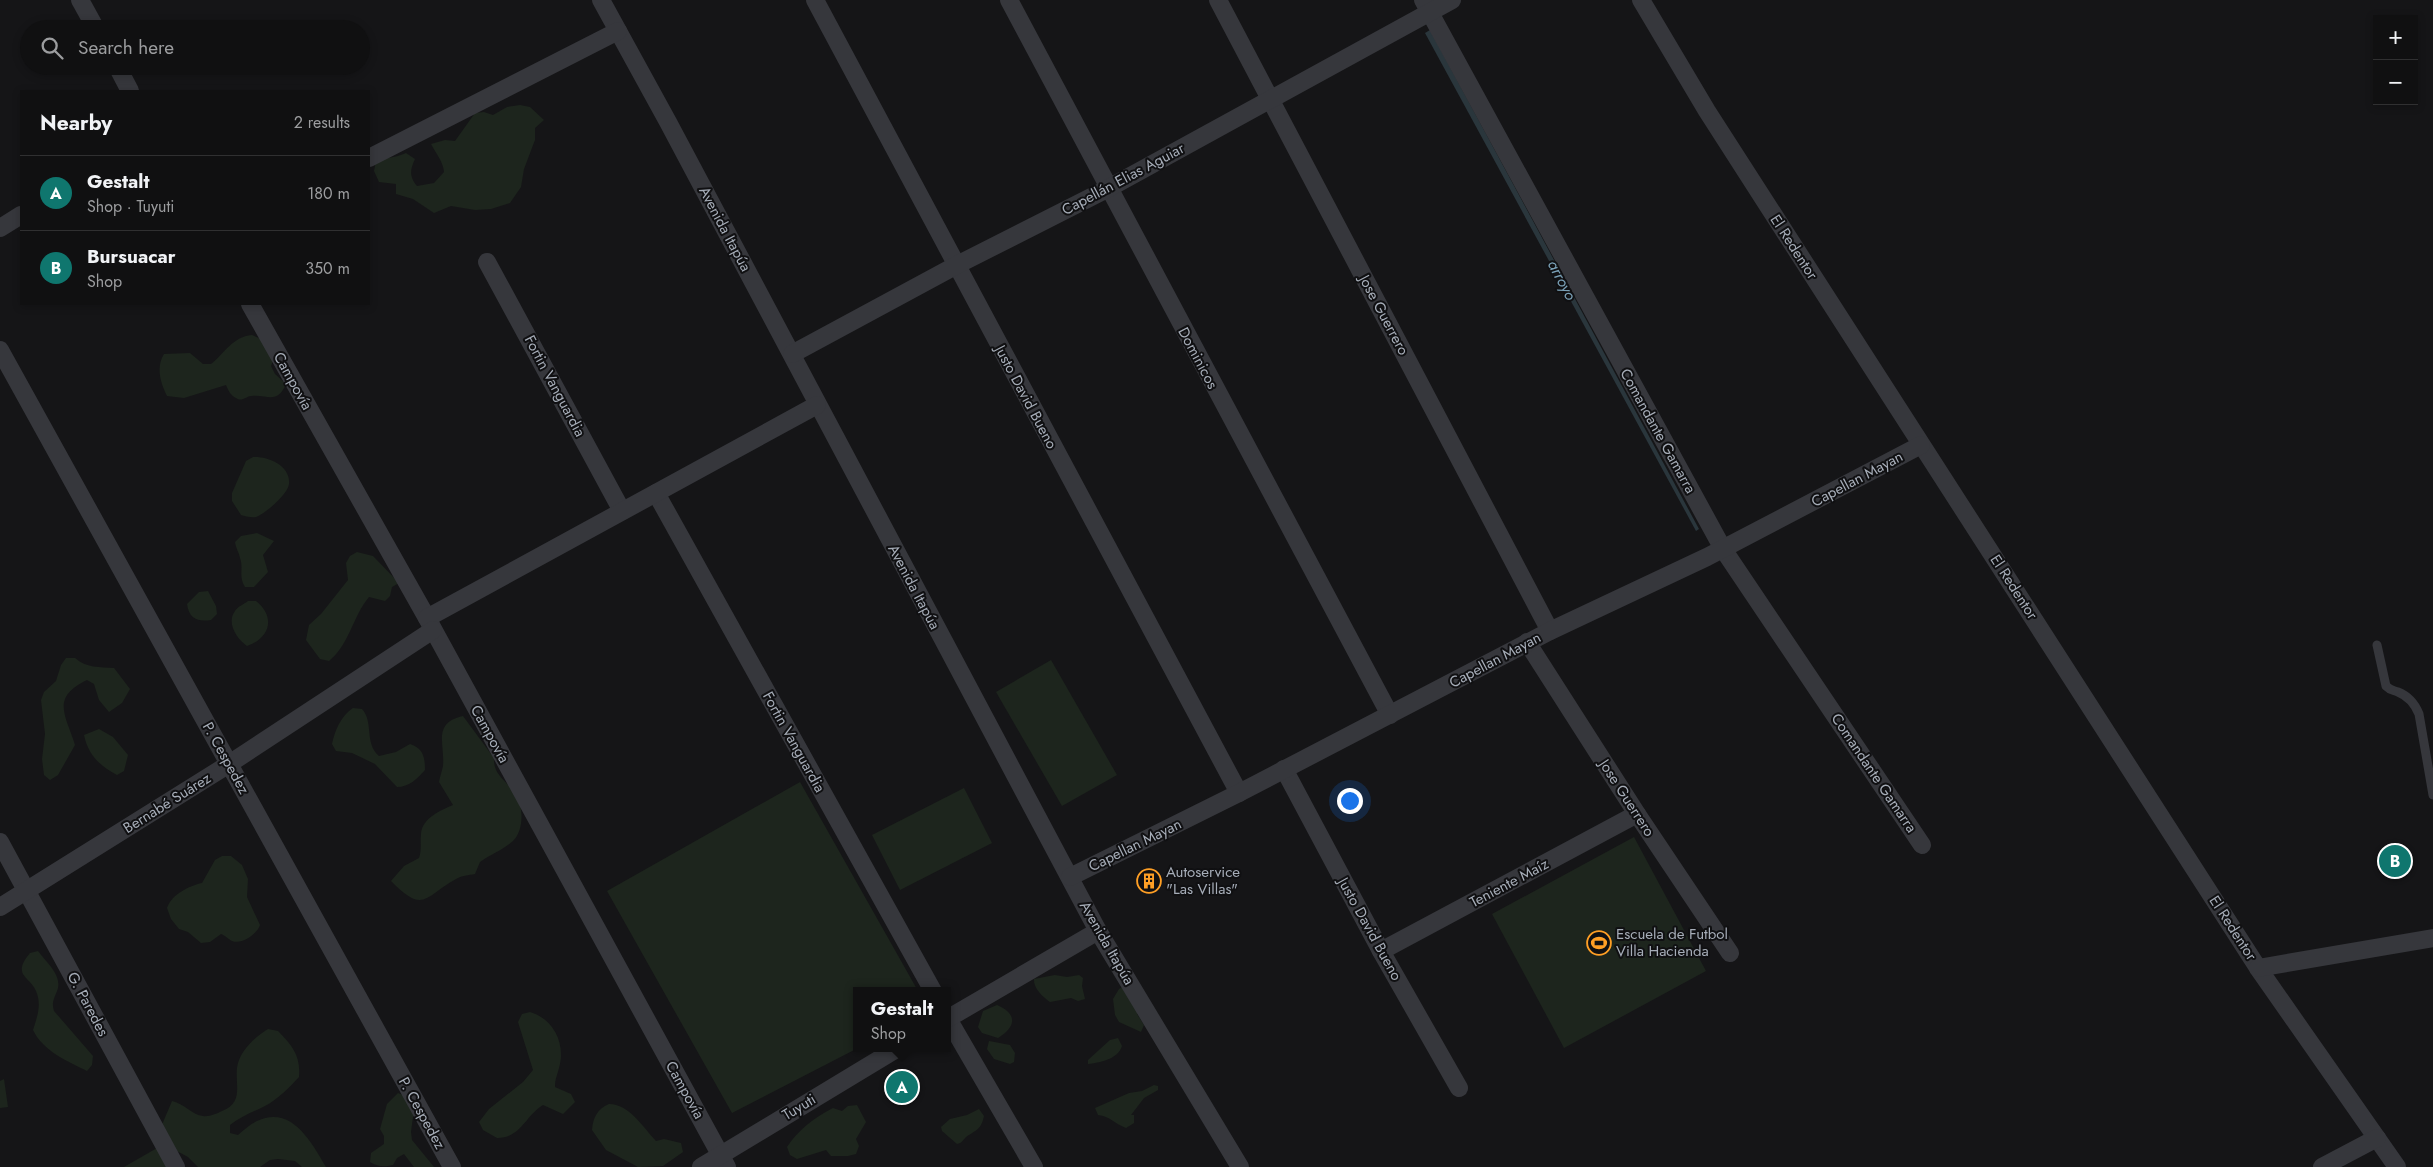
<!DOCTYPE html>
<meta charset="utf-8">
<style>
:root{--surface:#101011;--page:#1e1e1f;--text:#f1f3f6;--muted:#9c9d9f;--line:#303031;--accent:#0f766e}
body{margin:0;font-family:Jost,sans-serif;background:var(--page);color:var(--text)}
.controls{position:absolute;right:15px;top:15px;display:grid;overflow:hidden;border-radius:0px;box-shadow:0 2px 8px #0003}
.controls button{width:45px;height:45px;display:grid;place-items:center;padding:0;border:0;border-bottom:1px solid var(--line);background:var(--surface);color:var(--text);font:25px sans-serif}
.you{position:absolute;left:1349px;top:800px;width:18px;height:18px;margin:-12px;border:4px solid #fff;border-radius:50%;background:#1a73e8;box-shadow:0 0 0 8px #1a73e833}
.badge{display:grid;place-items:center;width:32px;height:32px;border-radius:50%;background:var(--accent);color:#fff;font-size:16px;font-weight:700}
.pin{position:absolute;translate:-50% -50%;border:2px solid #fff;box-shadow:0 1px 5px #0006}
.popup{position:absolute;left:853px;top:987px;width:98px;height:65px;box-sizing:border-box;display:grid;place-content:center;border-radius:0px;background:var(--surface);filter:drop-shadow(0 1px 4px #0005);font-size:16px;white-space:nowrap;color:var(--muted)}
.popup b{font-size:19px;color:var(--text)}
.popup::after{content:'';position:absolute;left:50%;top:100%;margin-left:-10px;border:10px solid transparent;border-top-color:var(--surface)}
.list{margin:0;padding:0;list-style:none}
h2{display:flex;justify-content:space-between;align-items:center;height:65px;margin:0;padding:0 20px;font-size:21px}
h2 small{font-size:16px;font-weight:400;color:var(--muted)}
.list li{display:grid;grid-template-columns:32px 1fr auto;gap:15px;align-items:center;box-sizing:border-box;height:75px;padding:0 20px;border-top:1px solid var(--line)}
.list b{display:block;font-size:19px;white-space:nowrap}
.list p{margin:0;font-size:16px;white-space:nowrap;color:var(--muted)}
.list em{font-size:16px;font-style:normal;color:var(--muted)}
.icon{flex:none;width:28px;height:28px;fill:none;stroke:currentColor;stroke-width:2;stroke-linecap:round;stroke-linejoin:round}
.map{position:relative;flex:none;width:2433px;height:1167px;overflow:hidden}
.search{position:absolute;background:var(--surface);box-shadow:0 2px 8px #0003;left:20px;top:20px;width:350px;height:55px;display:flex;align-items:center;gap:12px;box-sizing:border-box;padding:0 18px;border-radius:28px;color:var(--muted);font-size:19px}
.panel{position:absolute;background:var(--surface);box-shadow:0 2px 8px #0003;left:20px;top:90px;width:350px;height:215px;border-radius:0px}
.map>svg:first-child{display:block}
</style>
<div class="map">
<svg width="2433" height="1167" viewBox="0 0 2433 1167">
<rect width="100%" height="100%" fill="#151517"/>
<g fill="#1d251d">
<path d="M520 105 530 107 544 120 535 128V140L524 169 521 187 510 203 491 209 475 210 451 206 434 213 413 199 396 194V184L379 182 374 171 376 161C386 157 396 158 406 153L415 159C410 170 409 176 417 186L434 183 444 172C443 161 436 154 431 144L445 140 455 141 475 113 484 112 493 115 507 107Z"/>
<path d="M252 335 261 339 274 358 271 366 275 374 286 384C277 405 268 394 251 396 245 397 242 402 236 398 231 396 228 390 226 385L184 398 167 396C160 382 156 367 164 354L190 353 203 364H211C225 353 232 337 252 335Z"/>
<path d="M253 457C267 456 291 465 289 484 288 494 265 514 256 517 251 518 245 516 241 515L232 501V493L246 461Z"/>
<path d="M257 533 274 541 263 555 268 572 254 587H245C238 576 244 569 240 558 239 552 236 549 235 542L241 536Z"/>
<path d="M357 552 373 556 399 583 392 587 390 596 385 601 369 597C353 616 349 645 329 661L320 659 306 640 309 625 321 614 348 580 346 563 350 556Z"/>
<path d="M208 591 216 606 217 614 211 620C198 622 189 619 187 604L199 592Z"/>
<path d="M248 601H256C276 617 270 638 247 646 237 639 226 623 235 611 237 607 244 604 248 601Z"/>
<path d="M66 658H75C86 668 100 667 114 668L130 689 122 703 109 712 99 700 94 684 87 680C50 698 66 715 75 745L58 775 50 780 44 775 42 759 45 734 41 700 44 692 56 681 61 665Z"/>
<polygon points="1051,660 1117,775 1062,806 996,692"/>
<path d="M353 708 362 709C374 722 364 743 379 756L396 752 410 744C423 748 425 757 425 770 417 779 409 787 397 787L375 764 352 753 336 751 332 744C335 730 341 716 353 708Z"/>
<path d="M463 716 494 758C493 775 506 780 515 793 524 806 524 830 513 841 503 850 491 854 480 862L475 874C469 875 461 876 456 879 425 896 424 915 391 881L404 866 419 858C422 849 420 843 421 834 422 818 441 810 453 805L439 782C440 776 442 771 443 766 445 744 432 723 463 716Z"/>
<path d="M99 729 113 737 128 755 124 771 117 775C100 766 88 755 84 735Z"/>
<polygon points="800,782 918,991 857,991 858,1048 732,1113 607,891"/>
<polygon points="964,788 992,843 900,890 872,835"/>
<polygon points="1634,837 1706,971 1564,1048 1492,914"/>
<path d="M222 856H231L242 865 248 879 247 897 260 925C257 934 242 945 232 941 228 939 226 936 221 934L210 942 201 943 188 932 179 929 171 919 167 908C172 894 189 886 202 883L215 860Z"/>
<path d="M38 951C46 962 61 974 58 988 55 998 51 1001 54 1011L93 1056 92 1065 87 1071C67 1061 43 1051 33 1030 37 1017 42 1005 36 991 30 976 11 976 30 953Z"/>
<path d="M1055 975 1067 977 1079 975 1083 978 1082 986 1085 999 1078 1001 1071 998 1050 1002C1043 997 1033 988 1034 979Z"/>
<polygon points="1130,982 1142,998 1137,1014 1144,1025 1141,1032 1119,1022 1115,1015 1113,999 1119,989"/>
<path d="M997 1005C1018 1014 1016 1027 998 1038L982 1033 978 1027 983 1011Z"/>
<path d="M530 1012C554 1019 566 1044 559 1068 557 1076 555 1079 555 1087L571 1094 575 1102 563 1114 543 1105C525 1116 521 1138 497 1138L483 1130 479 1122 489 1109 523 1082 533 1070 518 1022 522 1014Z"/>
<path d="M268 1029 278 1031C292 1045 301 1056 299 1077 290 1087 277 1100 265 1106 253 1112 241 1116 230 1125V1133L238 1135C244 1130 250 1124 257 1121 292 1105 311 1142 326 1167H302L295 1161 278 1159 270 1160 260 1167H198L188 1157 173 1149 161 1127 172 1101C185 1104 192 1115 203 1116 209 1117 216 1114 222 1111 244 1103 235 1084 237 1068 239 1051 255 1037 268 1029Z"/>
<path d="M1118 1038 1122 1046C1118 1059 1099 1063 1088 1064V1060L1110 1040Z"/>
<polygon points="989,1041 1010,1045 1015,1053 1014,1062 1010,1064 994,1059 987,1049"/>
<polygon points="4,1079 8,1107 0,1108 0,1081"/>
<path d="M1154 1085 1158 1086V1090L1144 1098 1131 1115H1134V1123L1126 1128C1115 1124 1110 1116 1098 1115L1095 1108 1129 1093 1142 1091Z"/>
<path d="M398 1093 405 1096 414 1109 411 1132 412 1140 434 1167H414L404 1154 397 1158 393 1165C384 1167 378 1167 370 1162L371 1153 384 1144V1136L380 1129 387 1104Z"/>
<path d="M609 1104C629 1104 643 1127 656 1141L664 1139 681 1143 683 1152 663 1166 638 1167 606 1150 592 1130C593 1118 597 1109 609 1104Z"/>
<path d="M857 1105 866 1122 856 1139 859 1146 856 1154 848 1156H831L826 1150 797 1159 790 1155 787 1147C799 1129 814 1118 833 1108L842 1111 848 1106Z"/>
<path d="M979 1109 984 1116C981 1130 976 1130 966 1137 962 1141 962 1143 957 1144L942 1131 941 1127 950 1119 967 1115Z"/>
<polygon points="164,1144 177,1167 124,1167"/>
</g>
<polygon fill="#2a363c" points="1430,30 1699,529 1696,531 1425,33"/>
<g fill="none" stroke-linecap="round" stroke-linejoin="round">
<path stroke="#36373c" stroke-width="9" d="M2377 645 2386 686C2391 691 2393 690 2398 692 2408 696 2415 704 2419 714L2433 795"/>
<g stroke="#36373c" stroke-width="18">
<polyline points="80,0 96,29"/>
<polyline points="601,0 668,122 1098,931 1240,1167"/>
<polyline points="815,0 1239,793"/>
<polyline points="1009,0 1390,715"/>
<polyline points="1218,0 1550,631"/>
<polyline points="1423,0 1723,549 1922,845"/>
<polyline points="1641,0 1707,111 2258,968 2397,1167"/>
<polyline points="117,66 130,91"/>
<polyline points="369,158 618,31"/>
<polyline points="0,228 21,215"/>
<polyline points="487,262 622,511"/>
<polyline points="250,304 427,618 727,1167"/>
<polyline points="0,350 452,1167"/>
<polyline points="792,354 955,266 1107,189 1452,0"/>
<polyline points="656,493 933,991"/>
<polyline points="427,618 817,405"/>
<polyline points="1527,642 1637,814 1730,953"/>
<polyline points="1284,769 1381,951 1459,1088"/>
<polyline points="0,842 176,1167"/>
<polyline points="1070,877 1239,793 1550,631 1707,557 1921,445"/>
<polyline points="0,907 229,764 433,630"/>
<polyline points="1381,951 1637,814"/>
<polyline points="2258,968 2433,938"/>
<polyline points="947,1017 1034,1167"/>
<polyline points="947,1019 1098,931"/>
<polyline points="701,1167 898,1048"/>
<polyline points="2322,1167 2377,1138"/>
</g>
</g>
<defs>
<g id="building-ring" transform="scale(1.25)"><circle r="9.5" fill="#101012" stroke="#ff9f25" stroke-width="1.5"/><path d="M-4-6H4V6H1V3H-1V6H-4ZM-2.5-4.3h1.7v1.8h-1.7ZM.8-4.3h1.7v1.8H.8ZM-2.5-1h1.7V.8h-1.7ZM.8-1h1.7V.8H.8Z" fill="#ff9f25"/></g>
<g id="stadium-ring" transform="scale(1.25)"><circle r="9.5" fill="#101012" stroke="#ff9f25" stroke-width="1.5"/><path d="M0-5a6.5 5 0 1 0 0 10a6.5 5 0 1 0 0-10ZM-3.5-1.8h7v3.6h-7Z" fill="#ff9f25"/></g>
</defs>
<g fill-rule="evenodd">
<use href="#building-ring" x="1149" y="881"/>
<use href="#stadium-ring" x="1599" y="943"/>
</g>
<g text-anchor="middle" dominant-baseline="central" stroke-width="4" stroke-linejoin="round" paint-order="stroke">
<g font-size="15" fill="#a6adb8" stroke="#101012">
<text transform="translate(1123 179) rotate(-28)">Capellán Elias Aguiar</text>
<text transform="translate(725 229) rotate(62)">Avenida Itapúa</text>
<text transform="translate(1794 247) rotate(57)">El Redentor</text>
<text transform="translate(1384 315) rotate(62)">Jose Guerrero</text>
<text transform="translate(1198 358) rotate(62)">Dominicos</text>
<text transform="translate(293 381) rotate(61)">Campovía</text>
<text transform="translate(555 386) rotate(62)">Fortin Vanguardia</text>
<text transform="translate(1026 397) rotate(62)">Justo David Bueno</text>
<text transform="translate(1658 431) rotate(61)">Comandante Gamarra</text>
<text transform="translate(1857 479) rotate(-28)">Capellan Mayan</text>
<text transform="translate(914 587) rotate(62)">Avenida Itapúa</text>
<text transform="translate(2014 587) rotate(57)">El Redentor</text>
<text transform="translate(1495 660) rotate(-28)">Capellan Mayan</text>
<text transform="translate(490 734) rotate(61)">Campovía</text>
<text transform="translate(794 742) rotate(61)">Fortin Vanguardia</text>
<text transform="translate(226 758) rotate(61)">P. Cespedez</text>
<text transform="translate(1874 773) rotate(56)">Comandante Gamarra</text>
<text transform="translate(1627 798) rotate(57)">Jose Guerrero</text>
<text transform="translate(167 803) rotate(-32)">Bernabé Suárez</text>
<text transform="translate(1135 845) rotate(-26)">Capellan Mayan</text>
<text transform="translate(1509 883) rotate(-28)">Teniente Maíz</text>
<text transform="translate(2233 928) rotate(57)">El Redentor</text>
<text transform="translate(1370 929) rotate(61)">Justo David Bueno</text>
<text transform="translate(1107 943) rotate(60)">Avenida Itapúa</text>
<text transform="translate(88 1004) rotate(62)">G. Paredes</text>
<text transform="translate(685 1090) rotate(61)">Campovía</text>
<text transform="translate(799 1107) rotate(-31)">Tuyuti</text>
<text transform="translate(422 1113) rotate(61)">P. Cespedez</text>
</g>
<g font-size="15" fill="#a6adb8" stroke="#101012" text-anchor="start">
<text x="1166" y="872">Autoservice<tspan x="1166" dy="17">"Las Villas"</tspan></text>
<text x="1616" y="934">Escuela de Futbol<tspan x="1616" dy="17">Villa Hacienda</tspan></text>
</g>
<g font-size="16" font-style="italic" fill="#7aa0b6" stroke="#101012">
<text transform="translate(1562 280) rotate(62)">arroyo</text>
</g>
</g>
</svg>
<div class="controls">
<button>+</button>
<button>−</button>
</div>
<div class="you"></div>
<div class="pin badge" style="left:902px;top:1087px">A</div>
<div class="popup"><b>Gestalt</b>Shop</div>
<div class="pin badge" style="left:2395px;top:861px">B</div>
<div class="search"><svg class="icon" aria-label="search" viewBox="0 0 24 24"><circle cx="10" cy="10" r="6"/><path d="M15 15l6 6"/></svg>Search here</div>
<section class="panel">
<h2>Nearby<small>2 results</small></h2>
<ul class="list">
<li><span class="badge">A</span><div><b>Gestalt</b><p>Shop · Tuyuti</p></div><em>180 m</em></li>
<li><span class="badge">B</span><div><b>Bursuacar</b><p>Shop</p></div><em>350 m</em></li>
</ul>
</section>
</div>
